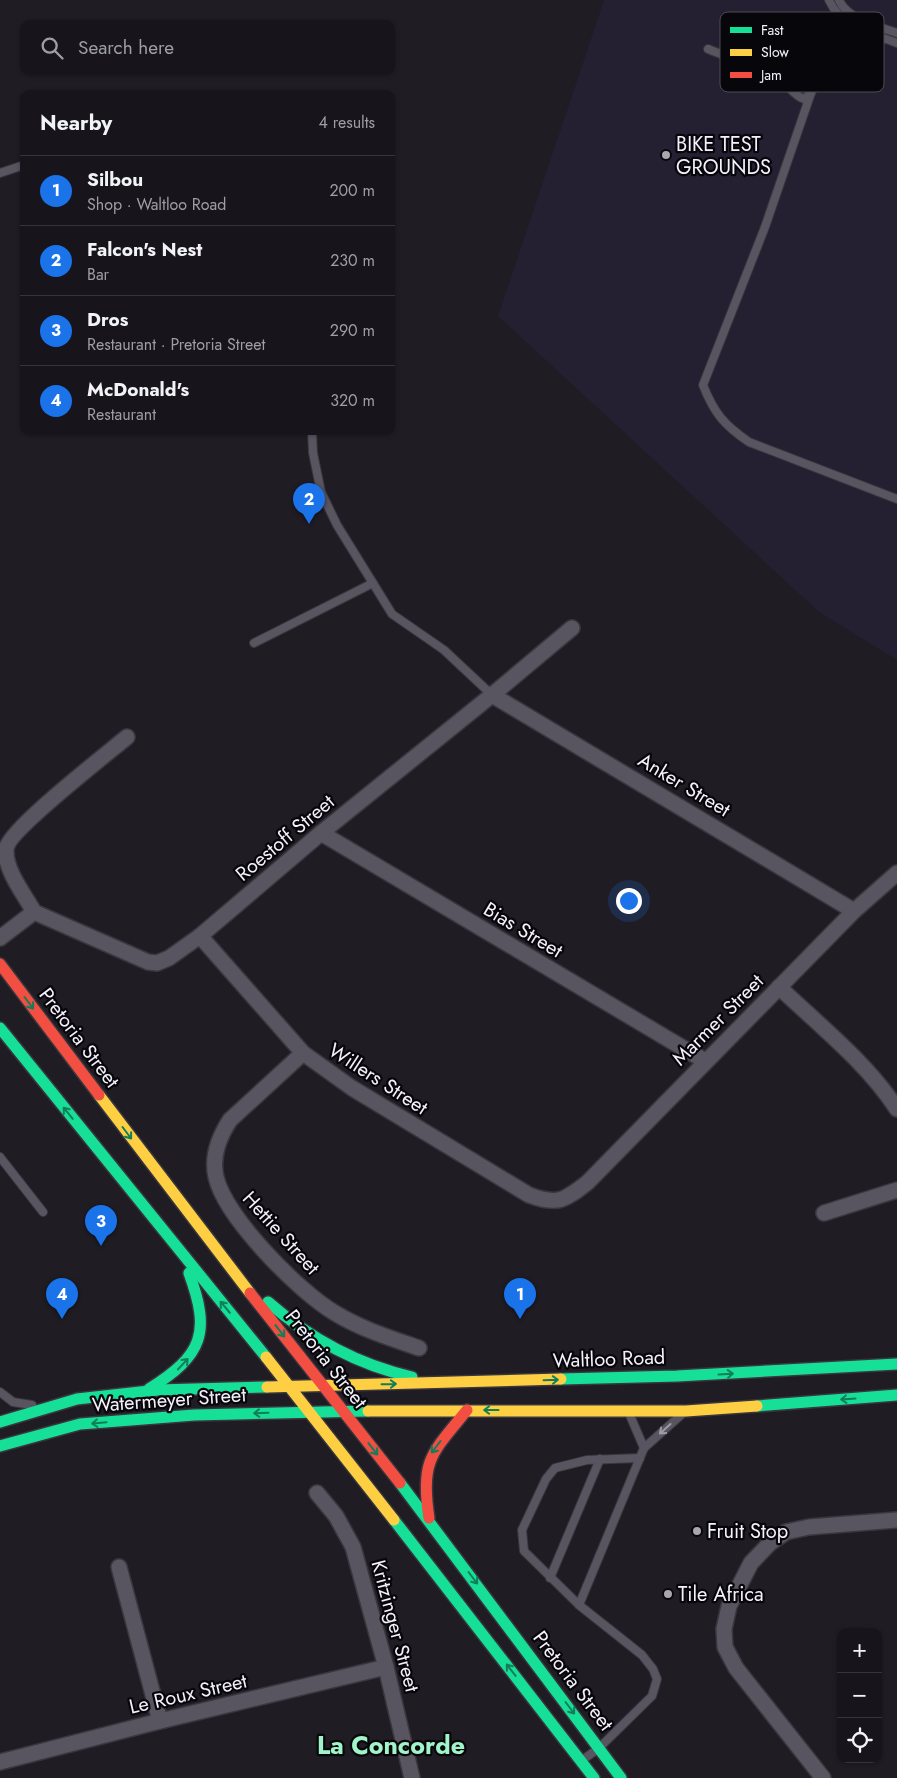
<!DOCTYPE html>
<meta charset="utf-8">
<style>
:root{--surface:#17151b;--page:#242228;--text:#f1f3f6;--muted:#9e9fa3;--line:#36343a;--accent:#1a73e8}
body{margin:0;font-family:Jost,sans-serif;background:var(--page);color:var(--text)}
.controls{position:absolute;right:15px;bottom:15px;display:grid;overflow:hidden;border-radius:10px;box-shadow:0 1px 4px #0004}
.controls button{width:45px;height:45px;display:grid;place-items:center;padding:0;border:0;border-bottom:1px solid var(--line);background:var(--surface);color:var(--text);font:25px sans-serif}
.you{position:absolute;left:628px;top:900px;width:18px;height:18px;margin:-12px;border:4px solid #fff;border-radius:50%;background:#1a73e8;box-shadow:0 0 0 8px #1a73e833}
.badge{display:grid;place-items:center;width:32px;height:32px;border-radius:50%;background:var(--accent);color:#fff;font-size:16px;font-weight:700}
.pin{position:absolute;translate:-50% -41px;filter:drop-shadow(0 1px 2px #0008)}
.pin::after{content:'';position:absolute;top:26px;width:18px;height:15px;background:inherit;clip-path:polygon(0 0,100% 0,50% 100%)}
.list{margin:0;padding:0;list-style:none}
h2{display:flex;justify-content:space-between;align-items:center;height:65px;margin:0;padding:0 20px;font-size:21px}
h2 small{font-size:16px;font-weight:400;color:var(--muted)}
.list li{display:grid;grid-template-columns:32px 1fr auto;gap:15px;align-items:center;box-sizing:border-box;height:70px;padding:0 20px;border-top:1px solid var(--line)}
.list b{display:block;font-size:19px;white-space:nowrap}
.list p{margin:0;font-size:16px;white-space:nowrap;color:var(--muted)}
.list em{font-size:16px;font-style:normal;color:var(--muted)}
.icon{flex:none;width:28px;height:28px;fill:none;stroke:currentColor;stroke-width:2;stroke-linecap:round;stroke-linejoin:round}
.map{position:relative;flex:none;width:897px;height:1778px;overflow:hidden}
.search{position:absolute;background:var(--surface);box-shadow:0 1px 4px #0004;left:20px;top:20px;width:375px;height:55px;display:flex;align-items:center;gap:12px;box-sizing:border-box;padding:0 18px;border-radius:10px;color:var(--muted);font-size:19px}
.panel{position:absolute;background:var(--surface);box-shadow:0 1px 4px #0004;left:20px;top:90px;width:375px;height:345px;border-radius:10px}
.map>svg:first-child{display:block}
</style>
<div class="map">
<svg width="897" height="1778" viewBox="0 0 897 1778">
<rect width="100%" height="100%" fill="#1f1c24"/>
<polygon fill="#251f32" points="604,0 897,0 897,660 819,612 498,316"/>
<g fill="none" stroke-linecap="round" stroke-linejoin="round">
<g stroke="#39363d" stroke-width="10">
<g id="lane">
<path d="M829 0C843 30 869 32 897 43"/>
<path d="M839 0C848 20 878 26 897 33"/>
<path d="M708 49C730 58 756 65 777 77 787 83 794 96 804 99L811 93 845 23"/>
<path d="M811 93 765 227 703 385C714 413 724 425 749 442L897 499"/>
<polyline points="0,173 24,165"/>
<polyline points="312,431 313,453 321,492 337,525 392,614 444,650 492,695"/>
<polyline points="254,643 373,583"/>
<polyline points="0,1157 43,1212"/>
<polyline points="0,1392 13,1402 32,1405"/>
<polyline points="629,1413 644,1448"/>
<polyline points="550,1578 600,1459"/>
<polyline points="579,1605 524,1551 522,1530 546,1479 555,1468 587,1460 640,1458"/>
<polyline points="581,1761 599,1748 652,1696 657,1679 653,1669 642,1655 579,1605 644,1448 681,1415"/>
</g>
</g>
<g stroke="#39363d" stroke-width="18">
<g id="street">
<polyline points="492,695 854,911"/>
<polyline points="321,833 705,1061"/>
<path d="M34 912C25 895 5 871 6 850 6 832 108 753 127 737"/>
<path d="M200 936 303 1053 352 1088 529 1195C558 1206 565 1200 588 1182L854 911 897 873"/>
<polyline points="0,938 34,912 148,962 157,963 169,958 200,936 321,833 492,695 572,628"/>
<path d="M779 987C820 1026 866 1062 897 1109"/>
<path d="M303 1053 230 1120C219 1137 211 1156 216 1177 225 1217 299 1292 335 1313 361 1329 390 1338 419 1348"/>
<polyline points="824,1213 897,1190"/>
<polyline points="317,1493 336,1516 353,1547 386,1667 412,1778"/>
<polyline points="119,1567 160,1721"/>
<polyline points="0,1762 160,1721 386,1667"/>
<polyline points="823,1778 736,1668 725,1647 724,1629 729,1606 751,1563 770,1543 786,1532 809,1527 897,1520"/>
</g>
</g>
<g stroke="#39363d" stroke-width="14">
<g id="fast">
<polyline points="0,1028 266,1357"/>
<path d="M268 1302C309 1338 359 1365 412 1377"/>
<polyline points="561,1379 677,1376 897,1364"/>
<path d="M149 1389C203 1355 211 1333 189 1273"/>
<polyline points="757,1406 897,1395"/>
<polyline points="0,1422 77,1399 158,1390 267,1387"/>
<polyline points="0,1446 80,1424 194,1415 368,1411"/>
<polyline points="400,1483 621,1778"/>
<polyline points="394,1520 594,1778"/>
</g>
</g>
<g stroke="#39363d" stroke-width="14">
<g id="slow">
<polyline points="99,1095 250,1293"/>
<polyline points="266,1357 394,1520"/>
<polyline points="267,1387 561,1379"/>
<polyline points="368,1411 686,1411 757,1406"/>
</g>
</g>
<g stroke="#39363d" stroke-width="14">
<g id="jam">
<polyline points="0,964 99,1095"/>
<polyline points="250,1293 400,1483"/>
<path d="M429 1518C420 1460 432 1453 467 1410"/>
</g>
</g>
<use href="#lane" stroke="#585460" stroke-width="8"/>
<use href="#street" stroke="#585460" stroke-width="15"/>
<use href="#fast" stroke="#16e098" stroke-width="11"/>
<use href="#slow" stroke="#ffcf43" stroke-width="11"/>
<use href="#jam" stroke="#f24e42" stroke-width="11"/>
</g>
<defs><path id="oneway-shaft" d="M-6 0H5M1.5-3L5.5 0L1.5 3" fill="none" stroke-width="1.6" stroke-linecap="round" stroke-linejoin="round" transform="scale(1.25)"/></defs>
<g stroke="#0f7e59">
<use href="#oneway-shaft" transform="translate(29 1003) rotate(53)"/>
<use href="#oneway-shaft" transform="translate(68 1113) rotate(-129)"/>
<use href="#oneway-shaft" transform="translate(127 1133) rotate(53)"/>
<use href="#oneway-shaft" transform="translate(225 1307) rotate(-130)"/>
<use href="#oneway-shaft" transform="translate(280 1331) rotate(52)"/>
<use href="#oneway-shaft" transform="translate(183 1364) rotate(-47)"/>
<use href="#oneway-shaft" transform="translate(726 1374) rotate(-3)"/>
<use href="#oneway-shaft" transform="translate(551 1380) rotate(-2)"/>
<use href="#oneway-shaft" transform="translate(389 1384) rotate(-1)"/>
<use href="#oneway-shaft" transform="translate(848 1399) rotate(176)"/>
<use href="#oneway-shaft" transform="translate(491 1410) rotate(-180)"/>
<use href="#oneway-shaft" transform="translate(261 1413) rotate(178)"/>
<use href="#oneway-shaft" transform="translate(99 1423) rotate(175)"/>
<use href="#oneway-shaft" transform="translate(436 1447) rotate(127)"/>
<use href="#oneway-shaft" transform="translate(373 1449) rotate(52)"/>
<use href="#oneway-shaft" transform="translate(473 1578) rotate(53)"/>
<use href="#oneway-shaft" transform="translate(511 1670) rotate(-128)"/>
<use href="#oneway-shaft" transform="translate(570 1708) rotate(53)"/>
</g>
<use stroke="#9e9ba6" href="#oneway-shaft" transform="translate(665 1429) rotate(138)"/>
<g fill="#a9a6b0" stroke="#07060b" stroke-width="2">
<circle cx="666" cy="155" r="5"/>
<circle cx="697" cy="1531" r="5"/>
<circle cx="668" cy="1594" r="5"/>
</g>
<g text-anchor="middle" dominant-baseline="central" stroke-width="4.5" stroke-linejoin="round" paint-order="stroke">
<g font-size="20" fill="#f4f1fc" stroke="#07060b" text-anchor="start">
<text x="676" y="144">BIKE TEST<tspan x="676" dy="23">GROUNDS</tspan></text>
<text x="707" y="1531">Fruit Stop</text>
<text x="678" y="1594">Tile Africa</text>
</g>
<g font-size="20" fill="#f4f1fc" stroke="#07060b">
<text transform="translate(684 785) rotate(31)">Anker Street</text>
<text transform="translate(285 838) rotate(-40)">Roestoff Street</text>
<text transform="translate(523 930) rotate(31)">Bias Street</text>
<text transform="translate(718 1020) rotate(-45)">Marmer Street</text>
<text transform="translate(79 1038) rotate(53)">Pretoria Street</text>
<text transform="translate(378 1079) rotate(33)">Willers Street</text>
<text transform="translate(281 1233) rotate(48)">Hettie Street</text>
<text transform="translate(326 1359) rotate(52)">Pretoria Street</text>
<text transform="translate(609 1359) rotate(-2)">Waltloo Road</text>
<text transform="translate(169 1400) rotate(-4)">Watermeyer Street</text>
<text transform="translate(395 1626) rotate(75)">Kritzinger Street</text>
<text transform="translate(573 1681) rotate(53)">Pretoria Street</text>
<text transform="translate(188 1694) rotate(-13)">Le Roux Street</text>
</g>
<g font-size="25" font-weight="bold" fill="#a1f3c9" stroke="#07060b">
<text x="391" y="1745">La Concorde</text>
</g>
</g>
<rect x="720" y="12" width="164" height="80" rx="8" fill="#07060b" stroke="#4e4c53" stroke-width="1"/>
<rect x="730" y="27" width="22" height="6" fill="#16e098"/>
<rect x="730" y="49" width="22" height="7" fill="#ffcf43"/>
<rect x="730" y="72" width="22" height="6" fill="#f24e42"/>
<g font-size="14" fill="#f4f1fc">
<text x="761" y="35">Fast</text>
<text x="761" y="57">Slow</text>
<text x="761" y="80">Jam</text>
</g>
</svg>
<div class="controls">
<button>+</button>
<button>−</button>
<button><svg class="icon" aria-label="locate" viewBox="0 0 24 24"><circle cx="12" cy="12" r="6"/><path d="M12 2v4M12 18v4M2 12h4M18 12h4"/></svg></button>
</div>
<div class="you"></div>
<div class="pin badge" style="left:520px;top:1319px">1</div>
<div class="pin badge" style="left:309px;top:524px">2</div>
<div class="pin badge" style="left:101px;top:1246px">3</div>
<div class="pin badge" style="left:62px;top:1319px">4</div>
<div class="search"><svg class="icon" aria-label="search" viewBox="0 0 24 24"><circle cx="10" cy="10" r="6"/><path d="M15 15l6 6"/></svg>Search here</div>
<section class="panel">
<h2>Nearby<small>4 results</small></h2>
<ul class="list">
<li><span class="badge">1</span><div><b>Silbou</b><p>Shop · Waltloo Road</p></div><em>200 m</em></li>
<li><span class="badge">2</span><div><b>Falcon's Nest</b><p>Bar</p></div><em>230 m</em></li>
<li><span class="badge">3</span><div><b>Dros</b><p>Restaurant · Pretoria Street</p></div><em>290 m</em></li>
<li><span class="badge">4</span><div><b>McDonald's</b><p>Restaurant</p></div><em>320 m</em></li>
</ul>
</section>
</div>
